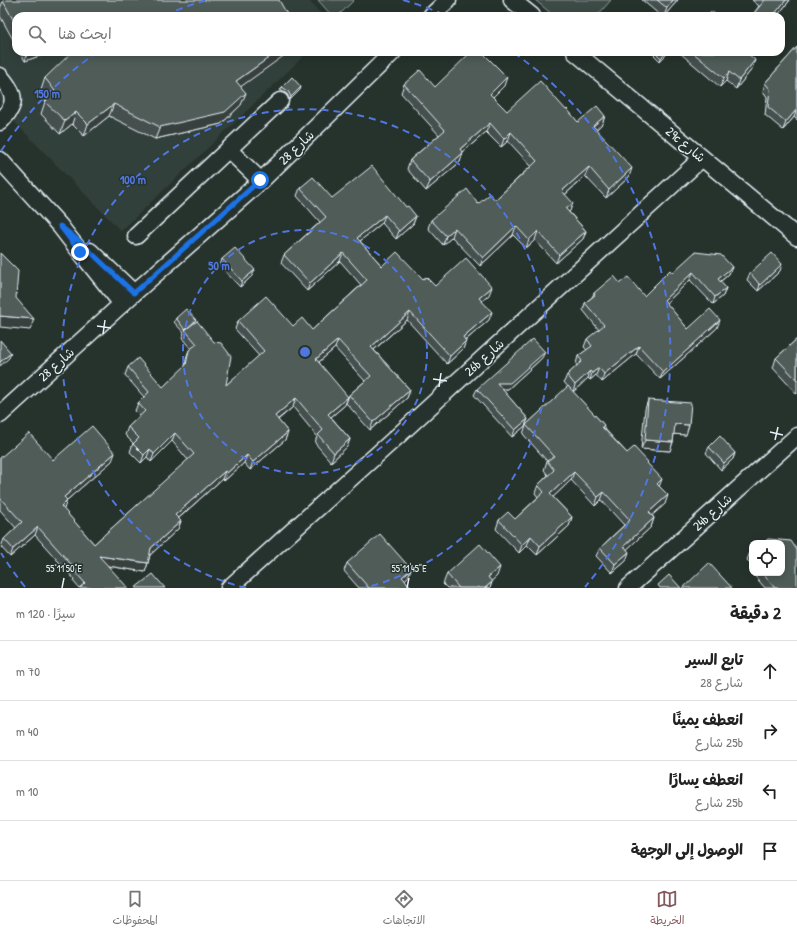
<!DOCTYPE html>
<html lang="ar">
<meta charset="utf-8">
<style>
:root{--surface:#fff;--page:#f6f6f6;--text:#222;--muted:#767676;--line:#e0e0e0;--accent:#85585c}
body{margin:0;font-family:"Patrick Hand","Playpen Sans Arabic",sans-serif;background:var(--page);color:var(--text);direction:rtl}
.controls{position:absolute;right:12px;bottom:12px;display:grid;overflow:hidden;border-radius:8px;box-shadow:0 2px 10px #0003}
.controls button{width:36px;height:36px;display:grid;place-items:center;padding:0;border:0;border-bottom:1px solid var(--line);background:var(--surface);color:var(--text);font:20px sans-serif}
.stop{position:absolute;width:12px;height:12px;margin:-9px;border:3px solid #1a73e8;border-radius:50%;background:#fff}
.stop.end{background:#1a73e8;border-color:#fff;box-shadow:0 1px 4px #0008}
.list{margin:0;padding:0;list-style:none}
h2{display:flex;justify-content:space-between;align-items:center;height:52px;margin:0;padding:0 16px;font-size:17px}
h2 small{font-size:13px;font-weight:400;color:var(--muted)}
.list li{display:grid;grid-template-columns:26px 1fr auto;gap:12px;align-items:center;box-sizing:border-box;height:60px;padding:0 16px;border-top:1px solid var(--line)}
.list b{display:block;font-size:15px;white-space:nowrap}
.list p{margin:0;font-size:13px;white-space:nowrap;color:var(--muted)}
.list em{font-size:13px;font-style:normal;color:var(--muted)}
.icon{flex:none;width:22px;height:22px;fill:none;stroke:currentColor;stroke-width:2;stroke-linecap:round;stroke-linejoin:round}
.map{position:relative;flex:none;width:797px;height:588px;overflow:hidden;direction:ltr}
.search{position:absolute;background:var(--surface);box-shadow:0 2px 10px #0003;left:12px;right:12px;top:12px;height:44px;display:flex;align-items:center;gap:10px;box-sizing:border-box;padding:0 14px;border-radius:12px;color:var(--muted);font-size:15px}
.sheet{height:292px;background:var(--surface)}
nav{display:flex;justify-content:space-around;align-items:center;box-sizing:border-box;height:56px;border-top:1px solid var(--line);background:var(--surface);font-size:11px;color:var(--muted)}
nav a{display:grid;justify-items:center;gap:2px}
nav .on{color:var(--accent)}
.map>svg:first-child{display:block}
</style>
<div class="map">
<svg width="797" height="588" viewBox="0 0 797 588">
<rect width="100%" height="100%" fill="#26332d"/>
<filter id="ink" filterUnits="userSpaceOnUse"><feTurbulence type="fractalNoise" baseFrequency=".025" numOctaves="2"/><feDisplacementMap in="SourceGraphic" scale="8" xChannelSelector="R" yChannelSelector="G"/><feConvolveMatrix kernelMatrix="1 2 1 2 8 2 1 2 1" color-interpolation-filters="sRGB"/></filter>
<g filter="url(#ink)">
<polygon fill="#333f3a" points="0,0 308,0 323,16 16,16 16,52 308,52 121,231 0,107"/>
<g fill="#3e4b47" stroke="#939ea0">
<polygon points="318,0 354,0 338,16 332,16"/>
<polygon points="535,0 611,0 597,16 554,16"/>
</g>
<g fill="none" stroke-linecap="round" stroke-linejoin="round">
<g stroke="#e8f1f8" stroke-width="19">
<g id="minor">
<polyline points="512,0 532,16"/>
<polyline points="431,16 448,0"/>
<polyline points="575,52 797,237"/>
<path d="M0 76C16 94 18 104 0 122"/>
<polyline points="229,150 261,181"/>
<polyline points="0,160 60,226 70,239 122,304"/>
<polyline points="136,236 280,101"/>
<polyline points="90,251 134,293"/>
<polyline points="0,415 134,293 261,181 393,52"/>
<polyline points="229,588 401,433 702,158"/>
<polyline points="628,588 797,436"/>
</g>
</g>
<use href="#minor" stroke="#26332d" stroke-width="16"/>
</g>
<g fill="#454f4d" stroke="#e8f1f8">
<polygon points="642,0 678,0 664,16 661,16"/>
<polygon points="752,0 790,0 777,16 753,16 754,13 759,6"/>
<polygon points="3,1 16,16 16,45 0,16 0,9"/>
<polygon points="797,47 797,120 794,117 783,130 765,115 767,97 763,91 765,83"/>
<polygon points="20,52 51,52 25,61"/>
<polygon points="651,52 669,52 660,61"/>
<polygon points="680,52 749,52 748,54 752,69 736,89 726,81 720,87 680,53"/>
<polygon points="45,78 241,87 241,105 221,124 155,139 109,116 84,136 72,124 60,134 41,114 45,102 47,99 41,90"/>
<polygon points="404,84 435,87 504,86 492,97 507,111 566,110 578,122 605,116 602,124 596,130 629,177 606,198 585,176 565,195 570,211 569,212 586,231 583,239 556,263 535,240 526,248 513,235 480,266 452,237 443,245 428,228 431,220 478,204 495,200 531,166 508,141 501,147 486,132 462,153 460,162 426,191 407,169 410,160 439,135 401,93"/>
<polygon points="282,87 300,90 290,100 287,94 280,90"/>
<polygon points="300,188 332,198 406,207 416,216 413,224 396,239 382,223 360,241 382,266 423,279 435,286 489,295 482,301 489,320 466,340 463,349 447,364 407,320 374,350 410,390 407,398 370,430 346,403 349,395 365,381 335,348 319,362 345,405 331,417 350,439 347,447 331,462 315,443 317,436 293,407 278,420 288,432 285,440 250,470 244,463 224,481 222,479 178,519 181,521 178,529 150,555 148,563 145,572 108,566 79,588 73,581 74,579 35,535 10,557 1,547 4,539 16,528 0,510 0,458 112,461 67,500 63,509 94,544 188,460 172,441 151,462 147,457 141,463 130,452 133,443 125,435 128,427 140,416 135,411 138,403 144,397 125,375 128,367 163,387 185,367 186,358 189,350 191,349 182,338 184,333 174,322 176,318 195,322 226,385 259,356 235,329 238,321 293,326 312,330 361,285 340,261 307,291 281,263 284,255 320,222 297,196"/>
<polygon points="222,259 252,276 240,287 220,266"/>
<polygon points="732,267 729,274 720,282 726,288 723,296 713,304 690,280 666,303 688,329 717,328 660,379 636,354 602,382 596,375 590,380 588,378 573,392 604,425 603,427 627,453 648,462 647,463 659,486 665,504 652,515 654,518 651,527 627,549 626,561 612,573 596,556 600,548 624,525 601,500 595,506 571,480 553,497 572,517 569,526 537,555 527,545 519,553 496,529 499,520 515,519 538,497 535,493 538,485 548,475 544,470 547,461 523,434 526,425 568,387 564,382 567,375 577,366 576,364 578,356 587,350 584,347 587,339 599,330 583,310 585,303 592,297 594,293 620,283 644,296 672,273"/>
<polygon points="780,271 758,291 747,280 750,273"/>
<polygon points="797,339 797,394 773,368 776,358"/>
<polygon points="542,358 508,389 502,389 528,419 525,426 512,437 474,395 477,389"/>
<polygon points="648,400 686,435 674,434 673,442 670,451 641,449 645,409"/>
<polygon points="709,447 735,453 733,459 721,470 706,453"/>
<polygon points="752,551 752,565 747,560 750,552"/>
<polygon points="347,563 408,577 405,580 412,588 359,588 344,571"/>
<polygon points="753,573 782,573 797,588 765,588 753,574"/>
<polygon points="447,574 497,576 491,581 492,582 490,588 447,588 443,584"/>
</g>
<g fill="#38403e" stroke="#e8f1f8">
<polygon points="673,0 678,0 664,16 667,8"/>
<polygon points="786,0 790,0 777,16 773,16"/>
<polygon points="28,52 51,52 25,61"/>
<polygon points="277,52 289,52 232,93 236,81"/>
<polygon points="667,52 669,52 660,61 661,58"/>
<polygon points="755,60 752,69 736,89 739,80"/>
<polygon points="729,72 726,81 720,87 724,78"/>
<polygon points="507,77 504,86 487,103 490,94"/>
<polygon points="301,87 300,90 290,100 291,97"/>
<polygon points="246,93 241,105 221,124 155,139 160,127"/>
<polygon points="114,104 109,116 84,136 88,124"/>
<polygon points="797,109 794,117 783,130 786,122"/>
<polygon points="76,112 72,124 60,134 65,121"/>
<polygon points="605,116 602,124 590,135 593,126"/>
<polygon points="490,123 486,132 456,158 460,149"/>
<polygon points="511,132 508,141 501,147 504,139"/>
<polygon points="463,153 460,162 426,191 430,182"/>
<polygon points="589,167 585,176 559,200 562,191"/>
<polygon points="632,168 629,177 606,198 609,190"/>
<polygon points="573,203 570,211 563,218 566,209"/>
<polygon points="385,215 382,223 354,246 357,238"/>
<polygon points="416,216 413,224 396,239 399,231"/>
<polygon points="516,226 513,235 480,266 483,258"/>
<polygon points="455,228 452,237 443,245 446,236"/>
<polygon points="538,231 535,240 526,248 529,240"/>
<polygon points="586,231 583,239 556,263 559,255"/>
<polygon points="343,253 340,261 307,291 310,283"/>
<polygon points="782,264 780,271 758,291 760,285"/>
<polygon points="732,267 729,274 715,286 718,279"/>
<polygon points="255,270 252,276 240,287 242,281"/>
<polygon points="693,272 690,280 661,308 664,300"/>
<polygon points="492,287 489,295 476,306 479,298"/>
<polygon points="726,288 723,296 713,304 715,297"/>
<polygon points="410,312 407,320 368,355 371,347"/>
<polygon points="492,312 489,320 460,345 463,337"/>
<polygon points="0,316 34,319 30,330 0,327"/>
<polygon points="720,320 717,328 660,379 663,372"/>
<polygon points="338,340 335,348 313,367 316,359"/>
<polygon points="466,341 463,349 447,364 450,356"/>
<polygon points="639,346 636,354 602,382 604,374"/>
<polygon points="545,352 542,358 508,389 494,389 497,383"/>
<polygon points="11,353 9,358 0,366 0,362"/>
<polygon points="599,368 596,375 590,380 592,373"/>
<polygon points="590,371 588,378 573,392 575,385"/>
<polygon points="410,390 407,398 370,430 373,422"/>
<polygon points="348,397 345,405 325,422 328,414"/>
<polygon points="296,398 293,407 272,424 275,416"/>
<polygon points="528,419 525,426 512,437 515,430"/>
<polygon points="675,424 689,425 686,435 671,434"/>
<polygon points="288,432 285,440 250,470 253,462"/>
<polygon points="175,433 172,441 151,462 154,454"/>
<polygon points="350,439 347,447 331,462 334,453"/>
<polygon points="645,440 673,442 670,451 641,449"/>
<polygon points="150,449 147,457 141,463 144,455"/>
<polygon points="115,453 112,461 67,500 64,509 58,514 64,497"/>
<polygon points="735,453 733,459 721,470 724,463"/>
<polygon points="247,455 244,463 224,481 227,473"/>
<polygon points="225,471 222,479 172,524 175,515"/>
<polygon points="574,472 571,480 547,503 550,494"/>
<polygon points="662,479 659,487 657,484"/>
<polygon points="604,492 601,500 595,506 598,497"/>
<polygon points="668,495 665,504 646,521 649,512"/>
<polygon points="572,517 569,526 537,555 540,546"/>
<polygon points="654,518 651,527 621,555 624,546"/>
<polygon points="181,521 178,529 148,557 151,548"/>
<polygon points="38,527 35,535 10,557 13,549"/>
<polygon points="531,536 527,545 519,553 522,545"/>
<polygon points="629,552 626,561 612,573 615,564"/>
<polygon points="99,556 148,563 145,572 96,564"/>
<polygon points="500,567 497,576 485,587 488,577"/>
<polygon points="411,569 408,577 399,585 402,577"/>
<polygon points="492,582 490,588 485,588"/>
</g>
<g fill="#505c59" stroke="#e8f1f8">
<polygon points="6,0 279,0 288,16 16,16 16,25 3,1"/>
<polygon points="657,0 673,0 667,8"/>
<polygon points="765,0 786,0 773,16 758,16 754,13"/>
<polygon points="711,11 717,16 707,16"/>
<polygon points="797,47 797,110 797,109 786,122 768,107 770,89 765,83"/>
<polygon points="72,52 277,52 236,81 246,93 225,112 160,127 114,104 88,124 76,112 65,121 45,102 55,91 45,78"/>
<polygon points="471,52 482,52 507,77 490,94 507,111 540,81 566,110 567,109 578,122 597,106 605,116 593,126 632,168 609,190 589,167 562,191 573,203 566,209 586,231 559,255 538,231 529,240 516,226 483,258 455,228 446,236 431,220 467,189 478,204 490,194 495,200 537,161 511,132 504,139 490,123 460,149 463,153 430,182 410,160 445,130 404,84 420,70 435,87"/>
<polygon points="655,52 667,52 661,58"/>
<polygon points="692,52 746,52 755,60 739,80 729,72 724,78"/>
<polygon points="292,77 301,87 291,97 288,91 282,87"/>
<polygon points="372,166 406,207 408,206 416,216 399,231 385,215 357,238 382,266 397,252 423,279 426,277 435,286 466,258 492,287 479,298 492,312 463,337 466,341 450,356 410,312 371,347 410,390 373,422 349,395 371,376 338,340 316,359 348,397 328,414 350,439 334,453 318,435 323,430 296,398 275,416 288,432 253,462 247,455 227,473 225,471 175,515 181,521 151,548 148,563 99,556 128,588 80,588 85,583 76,573 77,571 38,527 13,549 4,539 22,522 0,498 0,458 29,433 53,460 92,426 115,453 64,497 67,500 61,506 94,544 194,454 175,433 154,454 150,449 144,455 133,444 139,438 128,427 145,411 138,403 149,392 128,367 138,358 163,387 186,365 189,350 197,344 185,330 197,321 214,342 221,343 231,356 226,385 264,351 238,321 266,296 293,326 302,318 312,330 367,280 343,253 310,283 284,255 326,217 300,188 313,177 332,198"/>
<polygon points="235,248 255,270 242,281 222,259"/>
<polygon points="695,252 721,255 732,267 718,279 726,288 715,297 693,272 664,300 688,329 710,309 720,320 663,372 639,346 604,374 599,368 592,373 590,371 575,385 567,375 582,361 578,356 592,346 587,339 604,325 585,303 595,295 594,293 614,276 620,283 628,277 644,296 670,270 672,273"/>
<polygon points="0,253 18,271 16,298 34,319 0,316"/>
<polygon points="772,253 782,264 760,285 750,273"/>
<polygon points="186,309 196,320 185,330 176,318"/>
<polygon points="533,339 545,352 510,383 497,383 528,419 515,430 477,389"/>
<polygon points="797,339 797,380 776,358"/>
<polygon points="0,340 11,353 0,362"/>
<polygon points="568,386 604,425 602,427 627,453 634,447 648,462 647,463 662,479 657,484 668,495 649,512 654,518 624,546 629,552 615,564 600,548 630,520 604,492 598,497 574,472 550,494 572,517 540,546 531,536 522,545 499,520 508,512 515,519 544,492 538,485 554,470 547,461 554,456 526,425"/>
<polygon points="648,400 691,403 689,425 675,424 673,442 645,440"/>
<polygon points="720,436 735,453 724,463 709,447"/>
<polygon points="380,534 411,569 402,577 412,588 369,588 347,563"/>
<polygon points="768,539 791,541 797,550 797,588 775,588 762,573 782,573 782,543 763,543"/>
<polygon points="480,544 500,567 488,577 492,582 485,588 480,588 478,587 477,588 459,588 447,574"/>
<polygon points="709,563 732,588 683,588"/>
<polygon points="153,574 165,588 135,588"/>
<polygon points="669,575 681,588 660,588 658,585"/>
</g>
</g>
<g fill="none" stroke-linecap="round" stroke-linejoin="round" filter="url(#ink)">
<polyline stroke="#1a73e8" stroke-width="5" points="80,252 60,226 80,242 134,293 260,180"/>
</g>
<path fill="none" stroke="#e8f1f8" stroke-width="1.5" d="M97 326 111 328M103 334 105 320M433 379 447 381M439 387 441 373M770 432 783 435M775 440 778 427M62 588 64 578M407 588 409 578"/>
<g fill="none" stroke="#5077e0" stroke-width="2" stroke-dasharray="7 5">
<circle cx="305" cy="352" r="122"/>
<path d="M246 588A243 243 0 1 1 364 588"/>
<path d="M25 587A365 365 0 0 1 1 553M1 151A365 365 0 0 1 96 53M165 15A365 365 0 0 1 207 0M403 0A365 365 0 0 1 445 15M514 53A365 365 0 0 1 585 587"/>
</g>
<g text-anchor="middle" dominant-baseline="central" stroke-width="3" stroke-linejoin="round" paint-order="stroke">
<g font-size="13" fill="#e8f1f8" stroke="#26332d">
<text transform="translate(686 144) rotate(40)">29c شارع</text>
<text transform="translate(296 147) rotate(-44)">شارع 28</text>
<text transform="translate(484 357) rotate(-42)">26b شارع</text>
<text transform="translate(56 364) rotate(-42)">شارع 28</text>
<text transform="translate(712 512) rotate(-42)">24b شارع</text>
</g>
</g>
<g font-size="10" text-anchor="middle" fill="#e8f1f8" stroke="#26332d" stroke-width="3" stroke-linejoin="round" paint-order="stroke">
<text x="64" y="572">55°11'50"E</text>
<text x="409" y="572">55°11'45"E</text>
</g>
<circle cx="305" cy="352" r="6" fill="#5077e0" stroke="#26332d" stroke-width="2"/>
<g font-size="12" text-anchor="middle" font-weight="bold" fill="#5077e0" stroke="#26332d" stroke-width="3" stroke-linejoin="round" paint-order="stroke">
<text x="47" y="98">150 m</text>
<text x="133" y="184">100 m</text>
<text x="219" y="270">50 m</text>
</g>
</svg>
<div class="controls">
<button><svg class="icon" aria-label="locate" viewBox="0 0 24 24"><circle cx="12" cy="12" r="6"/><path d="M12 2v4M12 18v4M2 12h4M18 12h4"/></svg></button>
</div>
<div class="stop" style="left:260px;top:180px"></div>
<div class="stop end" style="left:80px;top:252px"></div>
<div class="search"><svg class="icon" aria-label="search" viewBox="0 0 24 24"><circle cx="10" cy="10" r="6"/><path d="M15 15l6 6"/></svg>ابحث هنا</div>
</div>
<section class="sheet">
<h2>2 دقيقة<small>سيرًا · 120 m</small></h2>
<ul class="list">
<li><svg class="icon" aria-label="ahead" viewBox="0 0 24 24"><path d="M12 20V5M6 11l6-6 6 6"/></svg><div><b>تابع السير</b><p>شارع 28</p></div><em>70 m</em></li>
<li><svg class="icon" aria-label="right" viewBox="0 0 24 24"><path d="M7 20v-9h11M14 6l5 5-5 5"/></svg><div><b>انعطف يمينًا</b><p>25b شارع</p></div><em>40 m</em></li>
<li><svg class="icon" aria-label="left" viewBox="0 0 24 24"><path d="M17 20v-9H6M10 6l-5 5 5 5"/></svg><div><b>انعطف يسارًا</b><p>25b شارع</p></div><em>10 m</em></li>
<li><svg class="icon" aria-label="arrive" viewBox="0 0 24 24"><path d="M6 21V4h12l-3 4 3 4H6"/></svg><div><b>الوصول إلى الوجهة</b></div></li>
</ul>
</section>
<nav>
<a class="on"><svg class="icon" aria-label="map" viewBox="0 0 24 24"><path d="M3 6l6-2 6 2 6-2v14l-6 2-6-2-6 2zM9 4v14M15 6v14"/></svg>الخريطة</a>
<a><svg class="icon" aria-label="directions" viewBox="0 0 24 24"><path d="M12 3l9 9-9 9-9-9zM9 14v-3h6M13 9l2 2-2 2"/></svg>الاتجاهات</a>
<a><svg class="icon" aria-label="saved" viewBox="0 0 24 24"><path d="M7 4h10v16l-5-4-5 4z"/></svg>المحفوظات</a>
</nav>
